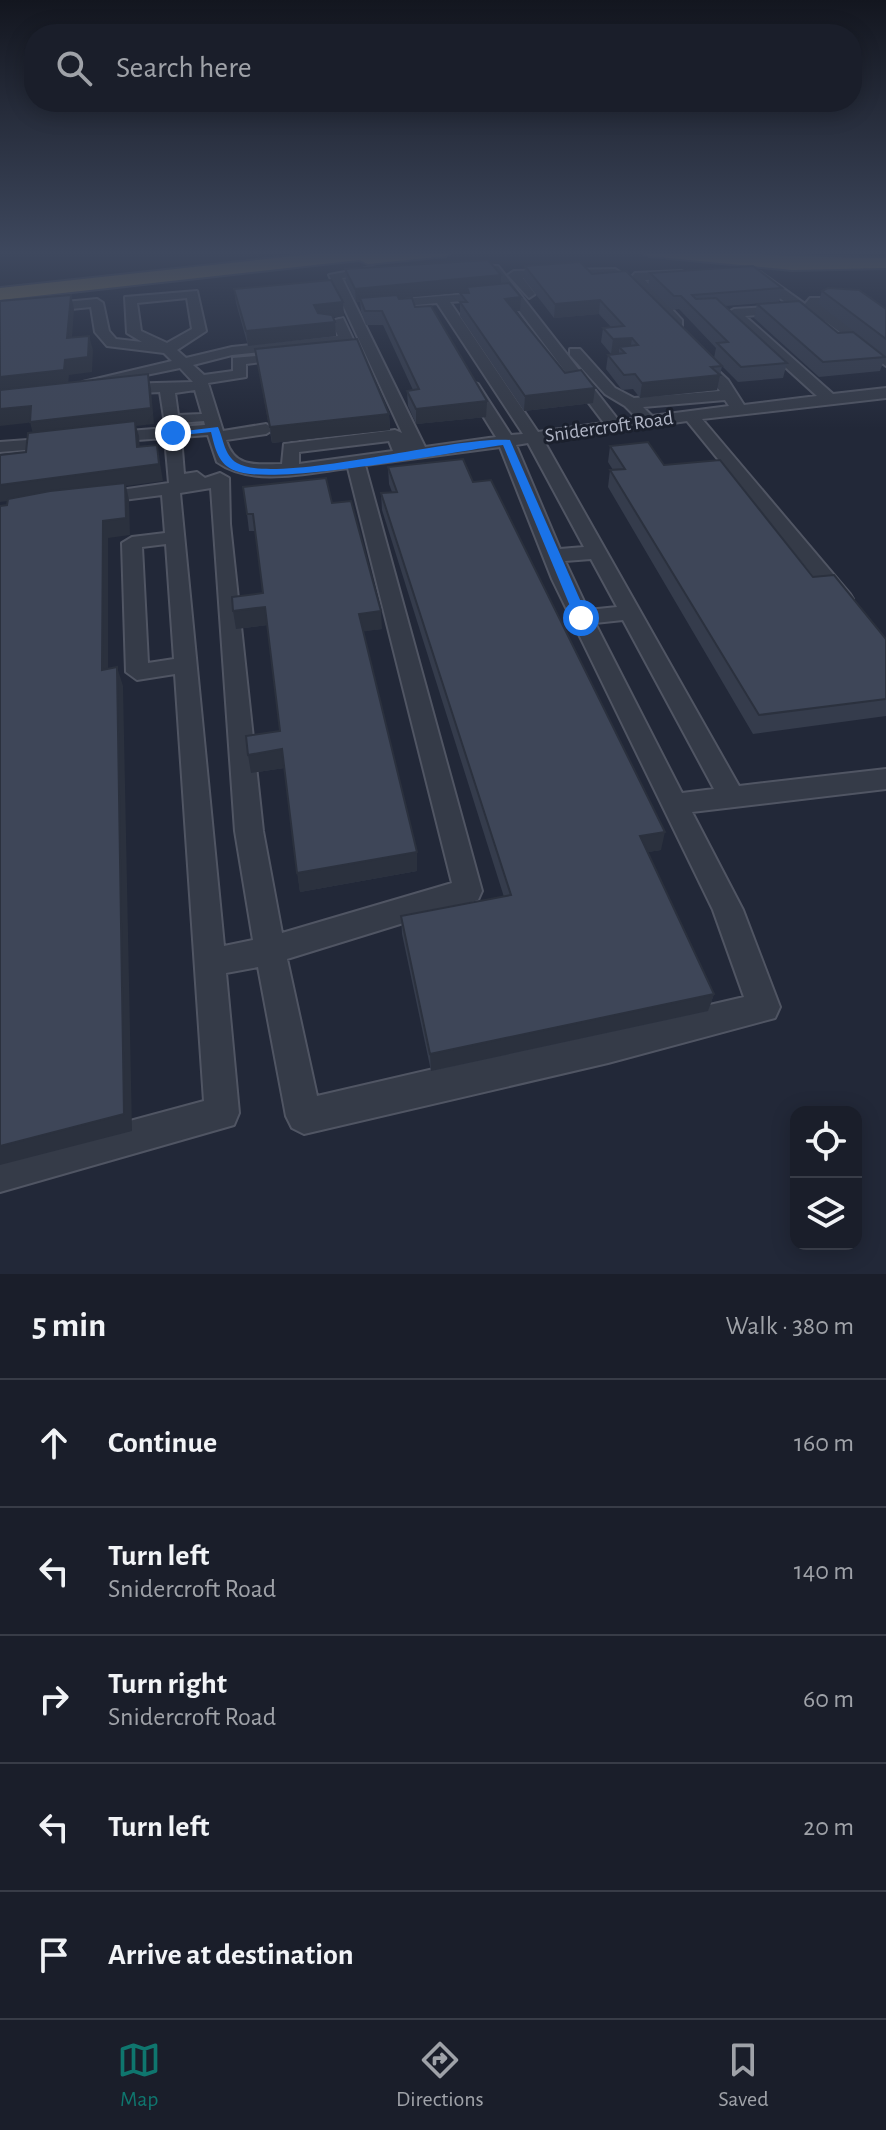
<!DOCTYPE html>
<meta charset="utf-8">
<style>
:root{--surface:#1a1e2a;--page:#272b36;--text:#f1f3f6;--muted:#9fa2a8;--line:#383c47;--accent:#0f766e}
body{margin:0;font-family:"Alegreya Sans",sans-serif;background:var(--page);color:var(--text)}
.controls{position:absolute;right:24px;bottom:24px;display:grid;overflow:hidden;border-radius:16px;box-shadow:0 4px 20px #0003}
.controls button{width:72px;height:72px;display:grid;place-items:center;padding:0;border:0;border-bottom:2px solid var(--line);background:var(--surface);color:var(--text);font:40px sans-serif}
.stop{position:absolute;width:24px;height:24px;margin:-18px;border:6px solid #1a73e8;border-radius:50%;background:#fff}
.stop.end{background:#1a73e8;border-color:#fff;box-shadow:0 2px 8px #0008}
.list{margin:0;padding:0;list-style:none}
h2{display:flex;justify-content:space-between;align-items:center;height:104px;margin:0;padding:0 32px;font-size:34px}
h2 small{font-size:26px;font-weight:400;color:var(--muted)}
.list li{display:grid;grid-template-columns:52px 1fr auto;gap:24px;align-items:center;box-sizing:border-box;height:128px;padding:0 32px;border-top:2px solid var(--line)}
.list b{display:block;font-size:30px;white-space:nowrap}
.list p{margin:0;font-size:26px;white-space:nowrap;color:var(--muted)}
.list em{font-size:26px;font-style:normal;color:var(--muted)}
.icon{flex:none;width:44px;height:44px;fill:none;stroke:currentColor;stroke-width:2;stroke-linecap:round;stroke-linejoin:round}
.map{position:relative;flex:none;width:886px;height:1274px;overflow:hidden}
.search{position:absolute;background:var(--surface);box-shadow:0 4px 20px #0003;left:24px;right:24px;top:24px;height:88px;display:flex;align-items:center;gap:20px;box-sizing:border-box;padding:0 28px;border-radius:32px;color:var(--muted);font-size:30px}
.sheet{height:744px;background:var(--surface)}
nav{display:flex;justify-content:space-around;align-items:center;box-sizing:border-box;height:112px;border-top:2px solid var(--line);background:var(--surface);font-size:22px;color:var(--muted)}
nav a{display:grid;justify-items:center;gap:4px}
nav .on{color:var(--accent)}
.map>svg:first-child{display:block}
</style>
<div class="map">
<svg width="886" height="1274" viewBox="0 0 886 1274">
<rect width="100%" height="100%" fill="#222838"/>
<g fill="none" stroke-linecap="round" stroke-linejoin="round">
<g stroke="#505563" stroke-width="4">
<g id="minor">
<path d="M475 265 498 266 619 421 637 418 625 406 605 394 570 355V349H580L615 388 634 398 720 391 692 357 699 353 728 380 744 405 817 396 729 316 727 313 734 309 788 306V312L783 313 745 316 833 394 886 388V398L702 419 850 594 853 599 843 605 836 604 687 421 544 441 739 786 886 769V789L692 812 743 910 780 1007 775 1018 608 1063 304 1134 292 1128 286 1116 258 967 226 973 239 1113 234 1125 0 1192V1156L204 1101 175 674 137 680 126 672 122 543 132 537 165 533 162 495 100 503 91 498 100 493 169 483 165 438 109 442 101 437 103 433 205 425 204 421 165 424 160 392 121 394 113 389 121 384 193 382 180 368 83 388V382L172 361 164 353 107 346 95 332 91 307 0 316V308L97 299 103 303 109 331 116 339 142 342 127 333 125 297 197 291 206 331 177 350 186 358 232 347 338 336 331 321 343 318 353 339 351 342 232 355 193 365 204 375 233 371V358L268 355V361L246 364V377L208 383 223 431 266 424 274 429 266 434 226 440C235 469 256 464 282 464L284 444 395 430 402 433 329 275 372 267 376 268V274L342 278 425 447 496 437 465 387 473 382 478 384 511 435 523 434 437 303 383 308 378 307V301L492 292 494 295 488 299 450 302 538 432 604 423 490 272 475 271ZM187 298 192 329 167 343 141 331 137 303ZM195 390 202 414 178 415 175 393ZM725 400 729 406 652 416 643 407ZM208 435 217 462C251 487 308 473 348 468L452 883 282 933 263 831 230 524 229 478 220 473 205 478 197 472 184 474 181 437ZM389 441 393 451 299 464V452ZM528 443 584 547 560 549 516 445ZM500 447 552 579 713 910 744 997 317 1096 287 959 468 903 478 900 482 891 365 465ZM211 488 235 831 253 940 224 946 180 493ZM166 544 174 659 148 663 142 547ZM591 559 617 607 588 610 565 561ZM623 620 714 789 682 793 595 623Z"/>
<polygon points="615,269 630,279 635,273 682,271 682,277 678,278 645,280 682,320 682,326 672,326 634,283 624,286 612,277 523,278 535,294 529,298 508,275 514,271"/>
<polygon points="752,272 760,272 805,304 810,298 855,298 856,301 850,305 823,306 886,355 886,366 825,321 814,323 752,278"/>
<polygon points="55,438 61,439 61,447 0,452 0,442"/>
</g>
</g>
<g stroke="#3d4250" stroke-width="4">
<g id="highway">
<polygon points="340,251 455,251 446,256 368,264 359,260 0,300 0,288"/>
<path d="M640 251C722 251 804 258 886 258V268L792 270 649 256Z"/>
</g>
</g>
<use href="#minor" fill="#353b48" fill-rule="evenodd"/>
<use href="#highway" fill="#6e6752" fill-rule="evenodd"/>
</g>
<g fill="#353c4c">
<polygon points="525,266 592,274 722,366 717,390 640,398 633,389 622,390 606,369 608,355 611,354 601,342 603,328 611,327 599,314 554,318 524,279"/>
<polygon points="345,269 501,275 501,284 520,311 516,311 565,373 593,403 524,411 460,316 460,293 467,292 398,298 415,307 486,417 416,424 408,406 407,391 413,390 383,325 366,325 361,311 360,302 356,302 346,282"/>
<polygon points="650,273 782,288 779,302 725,306 787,363 783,378 738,382 714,358 716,348 679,309 672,310 648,286"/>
<polygon points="234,289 344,316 333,317 336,336 248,346 236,303"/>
<polygon points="822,291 886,309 886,356 818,304"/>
<polygon points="757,304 838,333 885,357 880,371 819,377 754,318"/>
<polygon points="255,349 389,414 390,430 272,443"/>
<polygon points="610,446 664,465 813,577 886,639 886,716 753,734 608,487 610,470 613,470 608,462"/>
<polygon points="388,467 473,482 661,850 648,852 714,994 708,1011 431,1071 402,934 401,916 504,897 382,510 381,493 392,492 389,484"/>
<polygon points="332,503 382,629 363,631 417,871 300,892 284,768 251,773 280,731 267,625 236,629 233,611 263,593 255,531 249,531 247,514"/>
</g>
<g fill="#2b313e">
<polygon points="501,275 501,288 467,287 467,292 362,302 360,298 360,302 356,302 355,289"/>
<polygon points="71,295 74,309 71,353 67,338"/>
<polygon points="521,297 520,311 505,312 505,299"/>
<polygon points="600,300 599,314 554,318 555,304"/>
<polygon points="343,302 344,316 315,319 314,305"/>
<polygon points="335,322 336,336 248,346 246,331"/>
<polygon points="89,336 93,350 92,372 69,375 68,385 0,393 0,377 65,360"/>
<polygon points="632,338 630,352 619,347 619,353 611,354 613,339"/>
<polygon points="148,374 151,389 154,424 136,426 139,436 141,463 34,438 30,422"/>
<polygon points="720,375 717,390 640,398 642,383"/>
<polygon points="595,388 593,403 524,411 525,396"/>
<polygon points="487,401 486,417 416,424 416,409"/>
<polygon points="31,406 36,422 0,426 0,409"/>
<polygon points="389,414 390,430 272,443 270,427"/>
<polygon points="157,445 163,481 126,486 129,500 130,535 108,538 108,688 102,670 103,521 125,486 0,502 0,485"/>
<polygon points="265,607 268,625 236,629 233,611"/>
<polygon points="381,611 382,629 360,632 359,614"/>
<polygon points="117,667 123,686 132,1131 0,1165 0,1146"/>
<polygon points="282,749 285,768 251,773 248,755"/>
<polygon points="665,832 661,850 636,854 640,836"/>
<polygon points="417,852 417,871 300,892 297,873"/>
<polygon points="714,994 708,1011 431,1071 430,1054"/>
</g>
<g fill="#3e4658" stroke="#2b313e" stroke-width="2">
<polygon points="488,260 501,275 355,289 345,269"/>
<polygon points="580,262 592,274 626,271 722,366 711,367 720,375 642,383 635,374 624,375 608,355 625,353 619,347 638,345 632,338 613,339 603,328 624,326 600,300 555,304 525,266"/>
<polygon points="753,266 782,288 692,295 696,299 716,298 787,363 741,367 717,343 728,342 681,296 674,296 650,273"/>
<polygon points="331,280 343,302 314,305 318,313 332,315 335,322 246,331 234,289"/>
<polygon points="509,283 521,297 505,299 565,373 581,370 595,388 525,396 460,302 467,302 460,293 469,293 467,287"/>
<polygon points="828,288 859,290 886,309 886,339 822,291"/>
<polygon points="71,295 67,338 89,336 88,357 65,360 64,370 0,377 0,301"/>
<polygon points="397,295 399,299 412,298 415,307 431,306 487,401 416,409 407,391 419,389 382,311 365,311 360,298"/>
<polygon points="799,301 838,333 853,332 885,357 823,362 757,304"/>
<polygon points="357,339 389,414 270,427 255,349"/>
<polygon points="148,374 151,408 30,422 31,406 0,409 0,390"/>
<polygon points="135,421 137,447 157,445 159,464 0,485 0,455 26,452 28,433"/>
<polygon points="648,442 664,465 720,460 813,577 834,575 886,639 886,699 759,715 610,470 625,469 610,446"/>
<polygon points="463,459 473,482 491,480 665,832 640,836 714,994 430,1054 401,916 511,895 381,493 397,492 388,467"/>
<polygon points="326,478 332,503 351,501 381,611 359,614 417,852 297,873 282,749 248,755 246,736 280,731 265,607 233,611 232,597 263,593 253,514 247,514 243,487"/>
<polygon points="125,483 126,518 103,521 102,670 117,667 124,1114 0,1146 0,506 7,505 8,499 50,491"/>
</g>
<linearGradient id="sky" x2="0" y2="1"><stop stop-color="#13161f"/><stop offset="0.59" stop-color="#3e485e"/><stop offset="1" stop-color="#3e485e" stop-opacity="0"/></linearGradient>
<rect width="886" height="429" fill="url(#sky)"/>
<path fill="#1a73e8" d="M218 427C224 440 224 455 237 463 274 486 456 435 510 440L588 618 581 622 575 618 503 445C452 452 276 486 236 471 218 465 215 448 211 432L173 436 168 433Z"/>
<g text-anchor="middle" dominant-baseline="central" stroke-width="6" stroke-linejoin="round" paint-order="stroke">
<g font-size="20" fill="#b0b5c5" stroke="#1b202d">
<text transform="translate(609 427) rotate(-8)">Snidercroft Road</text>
</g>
</g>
</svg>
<div class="controls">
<button><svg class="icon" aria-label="locate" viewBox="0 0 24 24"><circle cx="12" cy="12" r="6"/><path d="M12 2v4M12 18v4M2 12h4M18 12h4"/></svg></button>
<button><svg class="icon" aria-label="layers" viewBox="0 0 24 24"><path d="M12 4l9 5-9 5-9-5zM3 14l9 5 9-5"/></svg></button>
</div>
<div class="stop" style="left:581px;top:618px"></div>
<div class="stop end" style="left:173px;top:433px"></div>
<div class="search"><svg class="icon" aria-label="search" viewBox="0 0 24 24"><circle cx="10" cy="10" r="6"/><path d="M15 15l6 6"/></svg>Search here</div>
</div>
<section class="sheet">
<h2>5 min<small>Walk · 380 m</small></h2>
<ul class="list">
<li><svg class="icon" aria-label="ahead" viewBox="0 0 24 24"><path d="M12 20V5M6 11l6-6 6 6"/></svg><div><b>Continue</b></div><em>160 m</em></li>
<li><svg class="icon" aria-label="left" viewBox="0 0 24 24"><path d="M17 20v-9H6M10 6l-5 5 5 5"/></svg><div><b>Turn left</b><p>Snidercroft Road</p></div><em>140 m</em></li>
<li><svg class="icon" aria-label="right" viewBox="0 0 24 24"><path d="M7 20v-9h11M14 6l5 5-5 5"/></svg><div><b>Turn right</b><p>Snidercroft Road</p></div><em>60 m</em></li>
<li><svg class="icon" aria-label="left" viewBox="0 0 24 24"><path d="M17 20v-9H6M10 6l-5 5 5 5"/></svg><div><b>Turn left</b></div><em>20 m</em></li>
<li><svg class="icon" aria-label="arrive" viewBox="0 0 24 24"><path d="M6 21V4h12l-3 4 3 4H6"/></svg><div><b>Arrive at destination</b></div></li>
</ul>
</section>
<nav>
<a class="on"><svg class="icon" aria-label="map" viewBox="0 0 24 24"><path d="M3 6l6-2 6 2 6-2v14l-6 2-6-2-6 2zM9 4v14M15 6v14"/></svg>Map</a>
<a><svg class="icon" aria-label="directions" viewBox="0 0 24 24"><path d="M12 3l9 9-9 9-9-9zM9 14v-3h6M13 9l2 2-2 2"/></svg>Directions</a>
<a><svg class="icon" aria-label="saved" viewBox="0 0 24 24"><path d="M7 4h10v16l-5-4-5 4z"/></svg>Saved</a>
</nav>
